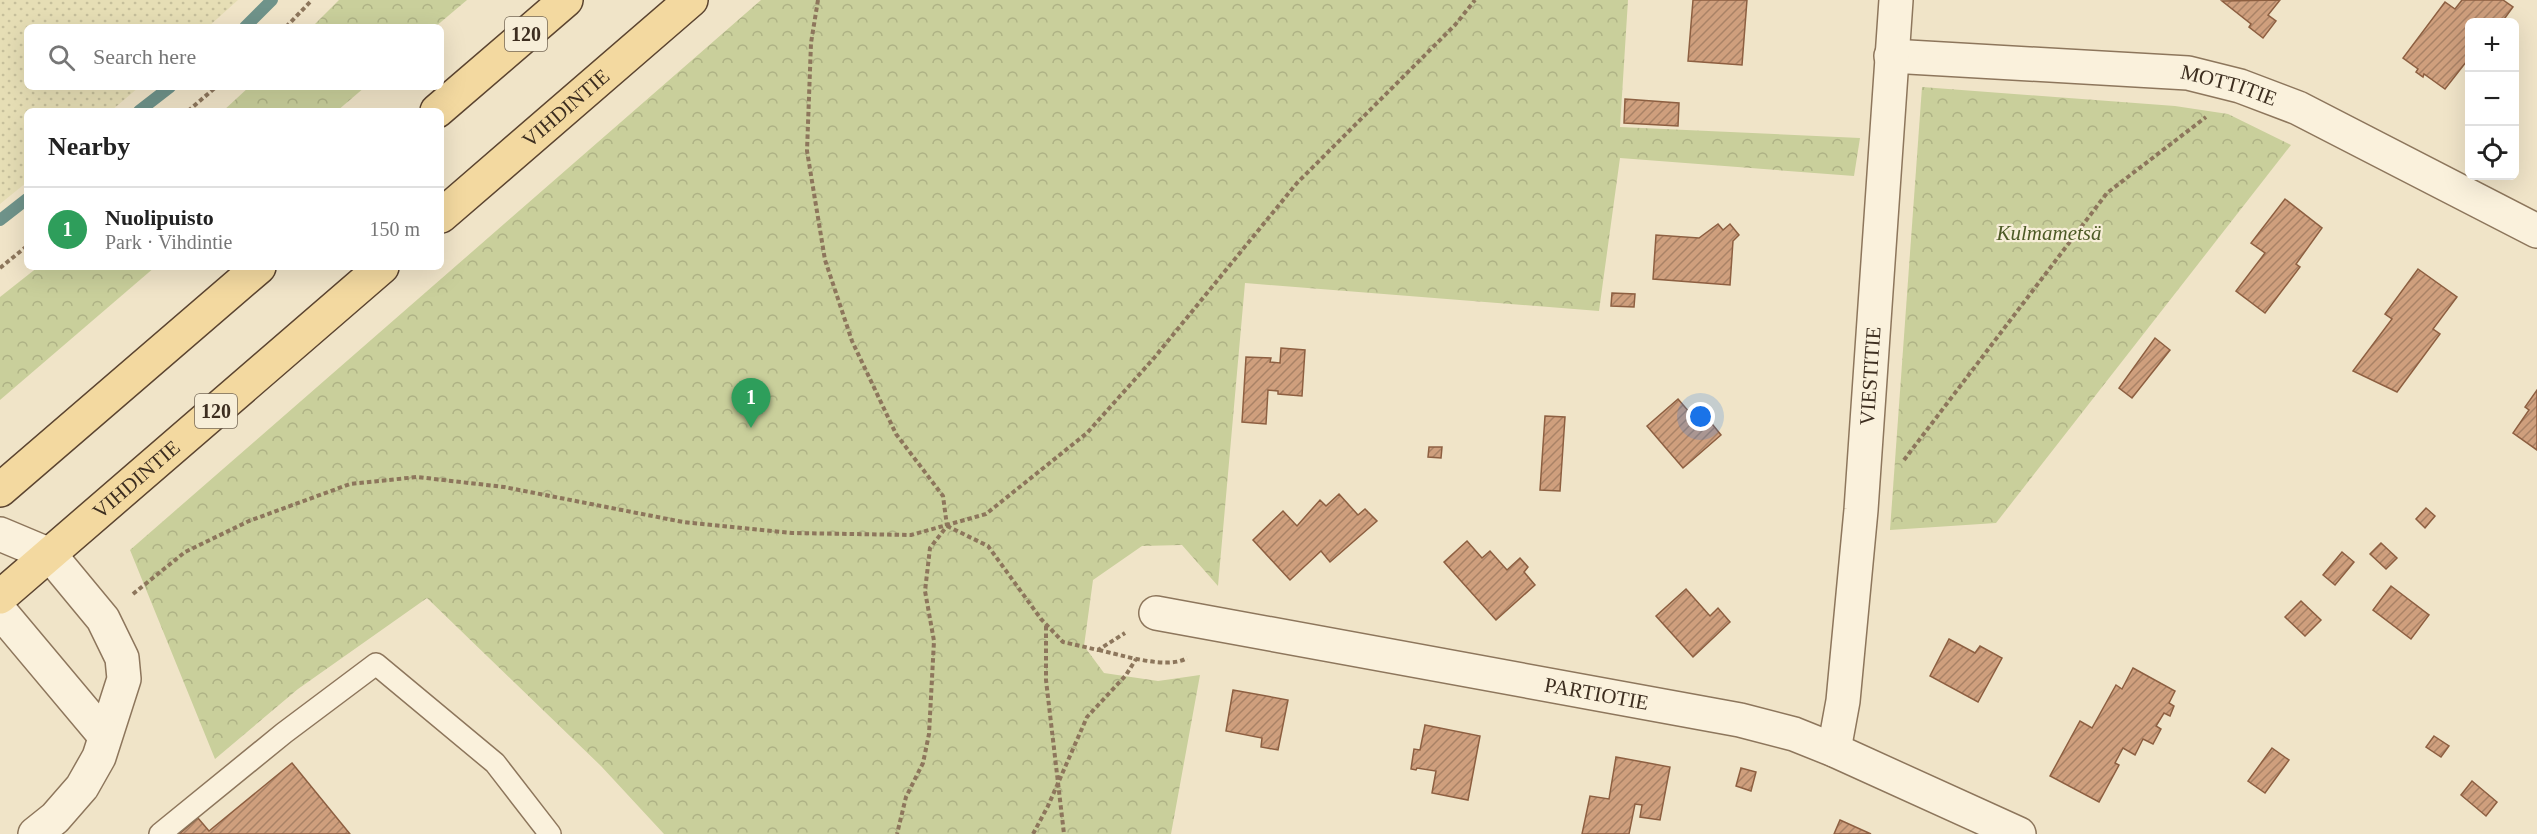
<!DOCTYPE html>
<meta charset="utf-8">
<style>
:root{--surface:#fff;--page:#f2f2f2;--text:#222;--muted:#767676;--line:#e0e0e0;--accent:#9e2a2b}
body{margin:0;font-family:"Times New Roman",serif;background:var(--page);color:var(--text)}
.controls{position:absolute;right:18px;top:18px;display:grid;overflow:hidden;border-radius:9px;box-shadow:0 6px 24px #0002}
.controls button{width:54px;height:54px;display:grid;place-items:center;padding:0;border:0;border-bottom:2px solid var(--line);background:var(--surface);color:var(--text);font:30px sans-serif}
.you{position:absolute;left:1701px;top:417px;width:21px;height:21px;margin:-15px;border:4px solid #fff;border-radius:50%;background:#1a73e8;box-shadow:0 0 0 9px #1a73e833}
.badge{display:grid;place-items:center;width:39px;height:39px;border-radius:50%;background:var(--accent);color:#fff;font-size:20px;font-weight:700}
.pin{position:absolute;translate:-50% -50px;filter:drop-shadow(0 2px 3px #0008)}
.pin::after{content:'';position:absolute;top:32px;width:21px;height:18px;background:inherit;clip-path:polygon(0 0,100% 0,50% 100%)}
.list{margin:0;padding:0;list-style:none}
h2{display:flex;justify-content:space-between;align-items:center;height:78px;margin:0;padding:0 24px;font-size:26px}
h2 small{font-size:20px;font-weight:400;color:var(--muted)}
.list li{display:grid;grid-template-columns:39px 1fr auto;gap:18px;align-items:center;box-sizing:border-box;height:84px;padding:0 24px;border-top:2px solid var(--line)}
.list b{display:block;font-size:22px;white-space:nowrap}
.list p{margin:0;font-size:20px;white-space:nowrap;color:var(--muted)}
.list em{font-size:20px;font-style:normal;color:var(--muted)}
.icon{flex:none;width:33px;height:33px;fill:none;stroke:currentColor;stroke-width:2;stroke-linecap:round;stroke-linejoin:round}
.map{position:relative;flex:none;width:2537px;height:834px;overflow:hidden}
.search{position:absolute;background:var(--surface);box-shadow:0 6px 24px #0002;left:24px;top:24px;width:420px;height:66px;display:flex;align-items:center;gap:15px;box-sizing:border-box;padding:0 21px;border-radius:9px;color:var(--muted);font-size:22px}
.panel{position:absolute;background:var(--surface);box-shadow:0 6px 24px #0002;left:24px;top:108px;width:420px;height:162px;border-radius:9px}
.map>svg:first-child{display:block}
</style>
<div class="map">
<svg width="2537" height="834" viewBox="0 0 2537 834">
<defs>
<pattern id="farmland-dots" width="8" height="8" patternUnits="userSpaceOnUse" patternTransform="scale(1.5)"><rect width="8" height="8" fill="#e6deb5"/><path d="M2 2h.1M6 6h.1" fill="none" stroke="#c6bf9b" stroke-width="1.8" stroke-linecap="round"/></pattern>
<pattern id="forest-crowns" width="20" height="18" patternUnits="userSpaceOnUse" patternTransform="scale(1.5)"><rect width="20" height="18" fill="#c9cf9b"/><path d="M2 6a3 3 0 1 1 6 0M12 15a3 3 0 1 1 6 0" fill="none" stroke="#aeb285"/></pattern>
<pattern id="building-hatch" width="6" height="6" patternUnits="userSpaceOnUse" patternTransform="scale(1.5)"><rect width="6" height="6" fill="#cf9f7d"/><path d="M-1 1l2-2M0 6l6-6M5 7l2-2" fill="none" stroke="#a98266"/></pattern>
</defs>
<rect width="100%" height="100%" fill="#f0e4c8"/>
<polygon fill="url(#farmland-dots)" points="0,0 238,0 208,27 27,27 27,87 139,87 111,111 27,111 27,182 0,204"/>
<g fill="url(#forest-crowns)">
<polygon points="339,0 467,0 435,27 312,27"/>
<polygon points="761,0 1628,0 1620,127 1860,138 1854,176 1620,158 1599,311 1245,283 1218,586 1182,545 1142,546 1093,580 1084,646 1104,673 1158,681 1200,675 1171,834 664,834 601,766 427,598 298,689 215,759 130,550"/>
<polygon points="249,87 365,87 337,111 223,111"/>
<polygon points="1922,87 2175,106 2228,114 2291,145 1996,523 1890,530"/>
<polygon points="38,267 155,267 0,400 0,297"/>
</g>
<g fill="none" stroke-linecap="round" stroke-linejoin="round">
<g stroke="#6f938a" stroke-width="12">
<polyline points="245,27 272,0"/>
<polyline points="139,111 170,87"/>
<polyline points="0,220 27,199"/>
</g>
</g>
<g fill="url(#building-hatch)" stroke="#8d5f41" stroke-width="1.5">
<polygon points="1693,0 1747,0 1742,65 1688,61"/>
<polygon points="2280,0 2268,15 2276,21 2263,38 2249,27 2251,24 2222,1"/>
<polygon points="2462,0 2503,0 2513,7 2502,22 2470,22 2470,57 2445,89 2424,74 2423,77 2416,72 2418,69 2403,58 2445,2 2455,9"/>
<polygon points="1625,99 1679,103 1678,126 1624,123"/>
<polygon points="2285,199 2322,228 2296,264 2300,267 2265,313 2236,291 2265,253 2251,243"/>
<polygon points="1718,224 1723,230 1730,224 1739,235 1733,241 1730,285 1653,279 1656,235 1699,238"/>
<polygon points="2418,269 2457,297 2433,329 2440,334 2397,392 2353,371 2392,319 2385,314"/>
<polygon points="1612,293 1635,294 1634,307 1611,306"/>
<polygon points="2155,338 2170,350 2132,398 2119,388"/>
<polygon points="1281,348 1305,350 1302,396 1278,394 1278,391 1268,390 1266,424 1242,422 1246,357 1271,358 1270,362 1280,363"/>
<polygon points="2537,390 2537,450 2513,433 2529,410 2525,407"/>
<polygon points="1678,399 1702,427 1709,420 1721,435 1683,468 1647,426"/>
<polygon points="1545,416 1565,417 1560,491 1540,490"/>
<polygon points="1429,447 1442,447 1441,458 1428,457"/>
<polygon points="1339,494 1358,515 1365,509 1377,521 1330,562 1321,551 1290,580 1253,540 1283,511 1297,526 1320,500 1326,506"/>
<polygon points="2426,508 2435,516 2425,528 2416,519"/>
<polygon points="1467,541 1482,558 1490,551 1507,570 1520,558 1528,567 1524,572 1535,585 1496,620 1444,562"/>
<polygon points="2381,543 2397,558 2386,569 2370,554"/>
<polygon points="2342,552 2354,562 2335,585 2323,575"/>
<polygon points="2391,586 2429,615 2411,639 2373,610"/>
<polygon points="1686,589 1710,616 1718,608 1730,622 1693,657 1656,616"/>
<polygon points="2301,601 2321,620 2305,636 2285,617"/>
<polygon points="1949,639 1975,653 1980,646 2002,658 1978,702 1930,676"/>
<polygon points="2133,668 2175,691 2169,703 2174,706 2170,716 2164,713 2156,726 2161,729 2153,744 2143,739 2135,755 2123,748 2115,763 2119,765 2099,802 2050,776 2080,721 2092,728 2116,685 2122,689"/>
<polygon points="1233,690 1288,700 1278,750 1261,747 1262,738 1226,731"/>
<polygon points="1425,725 1480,736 1468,800 1432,793 1436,771 1417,768 1416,770 1411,769 1414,749 1420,750"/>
<polygon points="2434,736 2449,746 2441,757 2426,747"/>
<polygon points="2272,748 2289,760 2265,793 2248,781"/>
<polygon points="1616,757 1670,767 1660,820 1640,817 1642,805 1635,804 1629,834 1582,834 1590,796 1609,799"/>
<polygon points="292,763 350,834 179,834 198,818 209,831"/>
<polygon points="1741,768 1756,772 1751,791 1736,786"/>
<polygon points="2472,781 2497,802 2486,816 2461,795"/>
<polygon points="1840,820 1871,834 1834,834"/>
</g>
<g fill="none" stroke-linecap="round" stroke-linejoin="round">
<g stroke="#8d765c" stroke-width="24">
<polyline id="lane" points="160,834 284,733 376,664 495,763 550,834"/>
</g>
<g stroke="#8d765c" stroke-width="36">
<g id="street">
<path id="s1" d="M1891 56 2188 73 2240 86 2298 108 2537 231"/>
<polyline points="0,534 50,555 103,619 122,658 124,679 99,757 82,787 55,818 35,834"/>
<polyline points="0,611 104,735"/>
<path id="s2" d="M1156 613 1740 720 1794 734 1834 750 2019 834"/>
<path id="s3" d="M1834 750 1843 701 1861 510 1896 0"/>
</g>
</g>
<g stroke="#5b4430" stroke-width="36">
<g id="primary">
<polyline points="437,111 566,0"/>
<path id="s4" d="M441 216 691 0"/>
<polyline points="0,490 259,267"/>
<path id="s5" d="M0 597 382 267"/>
</g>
</g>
<g stroke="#8d765c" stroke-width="4" stroke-dasharray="4.5 3" stroke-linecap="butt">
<polyline points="818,0 811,43 807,151 825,260 852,341 896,434 943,496 947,526 930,548 925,591 934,641 929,734 923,763 906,797 897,834"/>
<polyline points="286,27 312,0"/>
<polyline points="188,111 216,87"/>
<polyline points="0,268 27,246"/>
<polyline points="1904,460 2107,193 2206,117"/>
<polyline points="947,526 988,546 1041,619 1063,642 1098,650 1125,633"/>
<polyline points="133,594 185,552 249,521 350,484 417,477 504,487 683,522 792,533 911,535 986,514 1087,433 1154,358 1297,183 1455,25 1475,0"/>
<polyline points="1046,626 1046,680 1064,834"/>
<path d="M1099 650C1121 655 1168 670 1187 658"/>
<polyline points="1033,834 1048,806 1087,717 1126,675 1136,659"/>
</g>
<use href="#lane" stroke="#faf1dc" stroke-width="21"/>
<use href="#street" stroke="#faf1dc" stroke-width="33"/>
<use href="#primary" stroke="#f3d9a0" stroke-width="33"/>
</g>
<g text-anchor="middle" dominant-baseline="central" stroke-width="4.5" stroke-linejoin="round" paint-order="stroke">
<g fill="#f7eed8" stroke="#756857" stroke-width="1.5">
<rect x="505" y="17" width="42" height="34" rx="4.5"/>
<rect x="195" y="394" width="42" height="34" rx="4.5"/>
</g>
<g font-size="20" font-weight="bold" fill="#3d2e20">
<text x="526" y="34">120</text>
<text x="216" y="411">120</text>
</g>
<g font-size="21" fill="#3d2e20" stroke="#f7eed8">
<text stroke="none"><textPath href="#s1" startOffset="340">MOTTITIE</textPath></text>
<text stroke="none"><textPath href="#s4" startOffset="165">VIHDINTIE</textPath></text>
<text stroke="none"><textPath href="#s3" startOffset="376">VIESTITIE</textPath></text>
<text stroke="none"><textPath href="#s5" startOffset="180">VIHDINTIE</textPath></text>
<text stroke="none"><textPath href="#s2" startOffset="448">PARTIOTIE</textPath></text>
</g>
<g font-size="21" font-style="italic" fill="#4d5a26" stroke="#f7eed8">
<text x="2049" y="233">Kulmametsä</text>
</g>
</g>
</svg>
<div class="controls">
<button>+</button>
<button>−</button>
<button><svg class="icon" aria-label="locate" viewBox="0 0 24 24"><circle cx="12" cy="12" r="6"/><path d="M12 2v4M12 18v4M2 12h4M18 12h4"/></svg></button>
</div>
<div class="you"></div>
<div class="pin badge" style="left:751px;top:428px;background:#2e9e5b">1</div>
<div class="search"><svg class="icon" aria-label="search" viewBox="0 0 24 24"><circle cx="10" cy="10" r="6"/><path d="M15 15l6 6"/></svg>Search here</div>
<section class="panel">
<h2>Nearby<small></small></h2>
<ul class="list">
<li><span class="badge" style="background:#2e9e5b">1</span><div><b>Nuolipuisto</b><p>Park · Vihdintie</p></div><em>150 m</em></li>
</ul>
</section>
</div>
